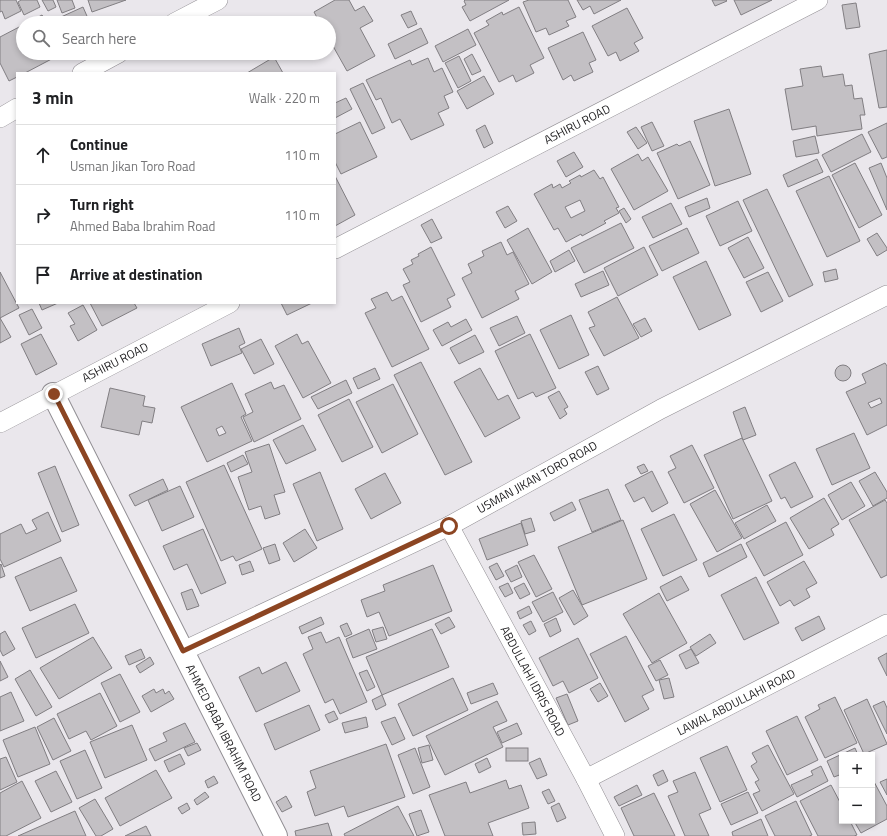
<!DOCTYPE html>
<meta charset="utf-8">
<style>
:root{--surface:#fff;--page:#f2f2f2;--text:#202124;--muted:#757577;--line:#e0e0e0}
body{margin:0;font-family:"Titillium Web",sans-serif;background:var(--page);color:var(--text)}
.controls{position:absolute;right:12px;bottom:12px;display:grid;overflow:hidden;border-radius:0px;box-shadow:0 2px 6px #0003}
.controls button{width:36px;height:36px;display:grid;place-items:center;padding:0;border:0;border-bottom:1px solid var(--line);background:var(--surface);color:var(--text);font:20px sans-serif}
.stop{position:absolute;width:12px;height:12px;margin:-9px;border:3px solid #8c4522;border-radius:50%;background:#fff}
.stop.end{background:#8c4522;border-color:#fff;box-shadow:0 1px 4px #0008}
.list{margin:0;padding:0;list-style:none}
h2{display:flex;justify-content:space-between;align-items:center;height:52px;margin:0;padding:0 16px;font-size:17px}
h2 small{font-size:13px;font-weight:400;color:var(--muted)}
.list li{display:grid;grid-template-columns:26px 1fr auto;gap:12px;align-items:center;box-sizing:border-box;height:60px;padding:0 16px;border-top:1px solid var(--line)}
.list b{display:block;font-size:15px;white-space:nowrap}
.list p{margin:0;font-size:13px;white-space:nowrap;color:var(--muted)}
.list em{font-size:13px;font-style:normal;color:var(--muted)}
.icon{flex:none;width:22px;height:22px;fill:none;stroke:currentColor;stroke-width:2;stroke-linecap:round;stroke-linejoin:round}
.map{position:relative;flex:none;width:887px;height:836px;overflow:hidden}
.search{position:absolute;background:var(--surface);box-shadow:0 2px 6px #0003;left:16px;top:16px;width:320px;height:44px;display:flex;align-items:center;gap:10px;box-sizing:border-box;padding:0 14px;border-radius:22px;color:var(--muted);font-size:15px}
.panel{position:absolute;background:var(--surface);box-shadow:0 2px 6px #0003;left:16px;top:72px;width:320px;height:232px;border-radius:0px}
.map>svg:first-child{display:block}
</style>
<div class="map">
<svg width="887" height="836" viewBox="0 0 887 836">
<rect width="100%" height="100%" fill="#eae7ec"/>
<g fill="#c3c0c4" stroke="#817e82" fill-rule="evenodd">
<polygon points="0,0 16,0 21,11 5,19 2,11 0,12"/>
<polygon points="21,0 37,0 40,7 24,15 18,2"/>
<polygon points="42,0 53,0 56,7 48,11"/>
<polygon points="57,0 72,0 75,8 62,13"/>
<polygon points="88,0 126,0 92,12"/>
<polygon points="335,0 349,0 355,11 364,6 373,21 360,28 375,56 347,71 329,39 329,23 320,23 314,12"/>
<polygon points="465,0 509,0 470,21 462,7 466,5 464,1"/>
<polygon points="529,0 568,0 576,17 566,21 569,26 549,35 546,28 536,32 523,2"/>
<polygon points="577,0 621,0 594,14 590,6 583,10"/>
<polygon points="712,0 726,0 727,1 715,6"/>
<polygon points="734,0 772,0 741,15"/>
<polygon points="856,3 860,27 846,29 842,5"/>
<polygon points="83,7 90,23 64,23 61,17"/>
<polygon points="519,7 544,58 530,65 534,73 516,82 513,75 499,82 474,33 489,25 486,21 502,12 503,15"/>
<polygon points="627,8 643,38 634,43 639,51 620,61 616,52 608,56 592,26"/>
<polygon points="411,11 417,24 408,28 401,15"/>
<polygon points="42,15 47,23 27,23"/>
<polygon points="23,25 23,53 63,53 25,73 17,73 17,77 9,81 0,63 0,37"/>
<polygon points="421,28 428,43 395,59 388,44"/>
<polygon points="468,29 476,45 443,62 435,46"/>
<polygon points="583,32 596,60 589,63 593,72 574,81 571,75 563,80 548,48"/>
<polygon points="887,50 887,107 879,108 869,54"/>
<polygon points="472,54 481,71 472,75 464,59"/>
<polygon points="459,56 471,81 458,88 445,63"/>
<polygon points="274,57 283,73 247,73"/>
<polygon points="428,58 434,72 442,68 453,92 444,96 449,108 438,113 444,125 411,140 400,119 392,123 381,98 376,100 366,80 410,60 412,65"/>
<polygon points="821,66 823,77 843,74 845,86 852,85 854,99 862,98 865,115 860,115 862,129 817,136 816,126 792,130 785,89 803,86 800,69"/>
<polygon points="484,76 494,94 467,109 457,91"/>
<polygon points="363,83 385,128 372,134 350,89"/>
<polygon points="346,98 352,109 335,118 335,103"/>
<polygon points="729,109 751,174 715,186 694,121"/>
<polygon points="360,122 377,157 341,174 335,162 335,134"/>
<polygon points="652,122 664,146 652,151 641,127"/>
<polygon points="887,123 887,157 882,159 868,132"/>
<polygon points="485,125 493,143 484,148 476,130"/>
<polygon points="636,127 647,143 638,149 627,132"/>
<polygon points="862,134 871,152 831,172 822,155"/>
<polygon points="815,136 819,153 796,157 793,141"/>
<polygon points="690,141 710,185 678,199 657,153 677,144 679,146"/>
<polygon points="574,152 583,167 566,177 557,161"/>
<polygon points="638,154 642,161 648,157 668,191 634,210 611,169"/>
<polygon points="817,159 823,172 788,187 783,175"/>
<polygon points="855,163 882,215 859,228 832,175"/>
<polygon points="881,163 887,178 887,210 869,168"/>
<path d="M594 170 600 179 603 177 619 207 616 208 619 213 604 221 606 223 582 236 581 234 566 242 558 228 554 230 534 194 552 184 553 188 560 184 562 188 571 183 569 181 580 175 581 177ZM580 200 585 211 571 218 565 207Z"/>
<polygon points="335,176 355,215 335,226"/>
<polygon points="829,176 860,241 827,257 796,191"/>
<polygon points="767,189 813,285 789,297 743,200"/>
<polygon points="707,198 710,208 689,217 685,207"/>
<polygon points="738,201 752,231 720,246 706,216"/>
<polygon points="671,203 682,224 653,238 642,217"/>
<polygon points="508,206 517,221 505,228 496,212"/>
<polygon points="624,208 631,219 626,223 619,211"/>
<polygon points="432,219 442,238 431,243 421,225"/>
<polygon points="621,223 634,248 584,273 571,248"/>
<polygon points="528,228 552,272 532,284 507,240"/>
<polygon points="687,228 699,253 662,271 649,246"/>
<polygon points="877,233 887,248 887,250 877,256 867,239"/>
<polygon points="748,237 764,268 744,278 728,248"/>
<polygon points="501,242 507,255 513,252 529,284 515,291 519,299 482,318 462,278 472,273 468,264 484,256 482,251"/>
<polygon points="431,247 455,295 447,299 451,307 421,322 403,285 410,282 403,269 413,264 411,260 419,256 418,254"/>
<polygon points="644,247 658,275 618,296 604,268"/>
<polygon points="569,250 575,261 555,272 550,261"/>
<polygon points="706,261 731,315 699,330 673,277"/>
<polygon points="836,269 838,279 825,282 823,272"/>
<polygon points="603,271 609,285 581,297 575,284"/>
<polygon points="0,272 19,308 0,318 11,337 0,343"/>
<polygon points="768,272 783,301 761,312 746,282"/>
<polygon points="387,292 392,301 402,296 429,349 392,367 365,313 376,308 371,299"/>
<polygon points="617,297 639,338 604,356 589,328 595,326 588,312"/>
<polygon points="39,303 58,303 42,310"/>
<polygon points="90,303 134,303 137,308 102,326"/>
<polygon points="281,303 312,303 287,315"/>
<polygon points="83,305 97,330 78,341 70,326 75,324 68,313"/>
<polygon points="32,309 42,328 29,335 19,315"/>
<polygon points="571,315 589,355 559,369 540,330"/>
<polygon points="517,316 525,333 499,346 490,328"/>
<polygon points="645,318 652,331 641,337 633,324"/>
<polygon points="466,319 472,330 442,346 433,330 448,322 451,327"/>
<polygon points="239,328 245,343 239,346 242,353 211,366 202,344"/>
<polygon points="41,334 57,364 36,375 21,344"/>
<polygon points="297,334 302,344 308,341 331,383 303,398 275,346"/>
<polygon points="530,334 556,388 536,397 533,392 518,399 495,351"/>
<polygon points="475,335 484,352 459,364 450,348"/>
<polygon points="261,339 274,364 254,374 241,349"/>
<polygon points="421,362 472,462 445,475 394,375"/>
<path d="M885 363 887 366V425L867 435 846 392 866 383 862 374ZM880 398 882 403 871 408 868 403Z"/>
<circle cx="843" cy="373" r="8"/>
<polygon points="598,366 609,389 597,395 585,372"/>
<polygon points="375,368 380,379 358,389 353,378"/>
<polygon points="480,368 498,400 508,395 520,418 485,437 454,382"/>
<polygon points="346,380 352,393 318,409 311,397"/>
<polygon points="271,382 274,389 284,385 301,419 254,442 243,417 253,412 245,394"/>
<path d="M232 383 246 414 241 417 252 441 207 462 181 407ZM222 426 226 433 219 436 216 429Z"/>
<polygon points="393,384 418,434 382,453 356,402"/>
<polygon points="110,388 145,396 143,406 155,408 152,423 142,421 139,435 101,427"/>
<polygon points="559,391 568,407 564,409 567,414 560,419 548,397"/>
<polygon points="349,399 373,447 342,462 318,415"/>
<polygon points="745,407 756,435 743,440 733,412"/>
<polygon points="303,425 316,450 286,464 273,440"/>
<polygon points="854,433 870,468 832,485 816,449"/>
<polygon points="742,438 772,501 733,519 704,455"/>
<polygon points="269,444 285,492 274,495 280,514 265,519 261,506 249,510 238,477 252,472 245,452"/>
<polygon points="692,445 714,488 684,503 668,472 676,468 670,456"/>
<polygon points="243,455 248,464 231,472 227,463"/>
<polygon points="795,462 813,497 791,508 785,497 781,499 769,475"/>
<polygon points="644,464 648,471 641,474 637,467"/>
<polygon points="224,465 262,549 236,561 233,556 221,561 186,482"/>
<polygon points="55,466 79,525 62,532 38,473"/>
<polygon points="652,471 668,503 652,512 644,497 634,502 625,485"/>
<polygon points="320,472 343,529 317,541 293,484"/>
<polygon points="875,472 887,492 887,498 873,506 859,481"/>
<polygon points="385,473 401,503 371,519 355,489"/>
<polygon points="163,479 168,490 135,506 129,495"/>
<polygon points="851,482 865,506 842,520 828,495"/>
<polygon points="180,486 194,517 162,531 148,500"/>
<polygon points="608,489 621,520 592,532 579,500"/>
<polygon points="715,490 742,538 717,552 690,504"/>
<polygon points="824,498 839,524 831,529 834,535 809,549 790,518"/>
<polygon points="885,500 887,503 887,575 881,578 849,520"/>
<polygon points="572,502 576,510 554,521 550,513"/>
<polygon points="767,505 776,521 744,539 735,523"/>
<polygon points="48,512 61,541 4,567 0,559 0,534 21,524 26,534 37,529 32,520"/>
<polygon points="674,514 697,560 663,576 641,529"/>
<polygon points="531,518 535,531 525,534 521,521"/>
<polygon points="623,520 647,579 582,605 558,547"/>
<polygon points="786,522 803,555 764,576 746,543"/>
<polygon points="521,523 528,545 487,560 479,539"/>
<polygon points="203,529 226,583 201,594 187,564 174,570 163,546"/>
<polygon points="305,529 317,548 294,562 283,543"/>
<polygon points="275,544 280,560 269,564 263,548"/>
<polygon points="741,544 747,557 709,577 703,563"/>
<polygon points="534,555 552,589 536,597 518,562"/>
<polygon points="61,557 77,591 30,611 15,577"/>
<polygon points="250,561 254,571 242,575 239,565"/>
<polygon points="804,561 817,583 806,589 810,597 794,606 790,600 780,606 767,582"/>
<polygon points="497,563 504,576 496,580 489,567"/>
<polygon points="1,564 5,576 0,578 0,565"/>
<polygon points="433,565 452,611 389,636 379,612 367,617 361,600 385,591 383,585"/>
<polygon points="517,565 522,577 511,582 505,571"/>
<polygon points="681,576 689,590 667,601 660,587"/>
<polygon points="756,577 779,623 744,640 721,595"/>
<polygon points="508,583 513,593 505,597 499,587"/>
<polygon points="524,583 530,594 520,599 514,588"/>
<polygon points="192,589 199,606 187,610 181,593"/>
<polygon points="573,590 588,616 574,625 559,598"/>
<polygon points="553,592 563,612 543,622 532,602"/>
<polygon points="659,593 687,643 652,663 623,614"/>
<polygon points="75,604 89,633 36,658 22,628"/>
<polygon points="529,606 532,613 520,619 517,612"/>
<polygon points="819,616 825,629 802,641 795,628"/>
<polygon points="321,617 324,624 302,634 299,627"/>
<polygon points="449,617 455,627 441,634 435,624"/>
<polygon points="556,618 561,631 550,637 544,624"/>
<polygon points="531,621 536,631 529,635 523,625"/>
<polygon points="347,623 352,634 345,637 340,626"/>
<polygon points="383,627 387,639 376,642 372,630"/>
<polygon points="369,629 377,649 353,658 346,639"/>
<polygon points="432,629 449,667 382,695 366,657"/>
<polygon points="5,631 15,649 3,656 0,650 0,634"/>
<polygon points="321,632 326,643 339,637 367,702 340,714 333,699 325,703 303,654 313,649 308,637"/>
<polygon points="710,634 716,643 696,656 690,647"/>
<polygon points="626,636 654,690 642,696 649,709 625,722 590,654"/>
<polygon points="93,637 112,668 59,699 40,668"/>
<polygon points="578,638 598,678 569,693 563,681 553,686 539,658"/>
<polygon points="141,649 145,658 129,665 125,656"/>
<polygon points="691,649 699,663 686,669 679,655"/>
<polygon points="887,653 887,676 878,658"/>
<polygon points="150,657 154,664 140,673 136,666"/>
<polygon points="660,660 668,675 656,681 648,666"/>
<polygon points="0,661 8,677 0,681"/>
<polygon points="286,662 300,691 256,712 239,677 259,667 262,674"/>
<polygon points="30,670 52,707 36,716 15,679"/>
<polygon points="367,670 375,687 367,691 359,673"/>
<polygon points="120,674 140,712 120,722 101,683"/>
<polygon points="453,678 468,710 413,736 398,704"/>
<polygon points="669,678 674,697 664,699 659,680"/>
<polygon points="493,683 498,694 471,704 467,693"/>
<polygon points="600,683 608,696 598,702 590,689"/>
<polygon points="154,689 156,693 163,689 165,694 169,691 174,699 151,712 142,696"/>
<polygon points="11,692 24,721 0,731 0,697"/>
<polygon points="100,693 117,726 91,740 86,731 69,739 57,714"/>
<polygon points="567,694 578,721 568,725 556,698"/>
<polygon points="382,695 386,705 376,710 372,700"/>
<polygon points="835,697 857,743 825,758 805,717 820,709 818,705"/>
<polygon points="867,699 887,744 864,754 844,710"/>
<polygon points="497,701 507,721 493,727 503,747 445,775 426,736"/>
<polygon points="884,701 887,708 887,734 873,706"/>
<polygon points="309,705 320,730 275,750 264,724"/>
<polygon points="334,711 338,719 329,723 325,715"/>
<polygon points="797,716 818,760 787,775 766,731"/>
<polygon points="366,717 368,727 345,733 342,723"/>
<polygon points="395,717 405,739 392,745 381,722"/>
<polygon points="54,718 71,751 53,760 37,727"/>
<polygon points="185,723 195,742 155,761 149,749 167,741 163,733"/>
<polygon points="517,723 522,734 502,743 497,732"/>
<polygon points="132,725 147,760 105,778 90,742"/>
<polygon points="35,727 50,764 18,777 3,740"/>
<polygon points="197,743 201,750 188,756 184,748"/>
<polygon points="386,744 405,797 348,817 344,806 315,816 307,792 316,788 310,771"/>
<polygon points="429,745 433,760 422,763 418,748"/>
<polygon points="768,745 794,794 762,811 753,794 760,791 755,782 759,780 751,766 757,762 752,753"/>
<polygon points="727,746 747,790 720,802 700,758"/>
<polygon points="415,748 430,787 413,794 398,755"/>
<rect x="506" y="748" width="22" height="13"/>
<polygon points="855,748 858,755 842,755 842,774 834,777 827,761"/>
<polygon points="85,750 102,788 77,799 60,761"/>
<polygon points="180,754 185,764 169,772 164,761"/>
<polygon points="6,757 17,782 0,790 0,759"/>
<polygon points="487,758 491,767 479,773 475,764"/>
<polygon points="540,758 547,775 537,779 529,763"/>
<polygon points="821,766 828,781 797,797 791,785 813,775 811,771"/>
<polygon points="156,770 172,798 120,826 105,798"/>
<polygon points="663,770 668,781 658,786 653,775"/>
<polygon points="56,771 72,802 51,812 35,781"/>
<polygon points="695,772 711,809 699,814 709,836 685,836 668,796 678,792 673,781"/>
<polygon points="214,776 218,783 208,788 205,781"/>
<polygon points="872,778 887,806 887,819 861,833 854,821 872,821"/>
<polygon points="887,779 887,795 880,782"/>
<polygon points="506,780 509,789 521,785 529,808 488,823 493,836 445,836 429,795 466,782 470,793"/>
<polygon points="22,781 41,818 6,836 0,836 0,793"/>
<polygon points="637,785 642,795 619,806 614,797"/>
<polygon points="831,785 842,806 842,821 850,821 857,835 854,836 818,836 800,801"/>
<polygon points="549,789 555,801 548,804 542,792"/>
<polygon points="205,792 209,797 197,805 194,800"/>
<polygon points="748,792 758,813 731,825 721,804"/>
<polygon points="654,793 675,836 634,836 621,808"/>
<polygon points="286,796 292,807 282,812 276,802"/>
<polygon points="95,799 113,829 101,836 96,836 79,808"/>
<polygon points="796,801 812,835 809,836 775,836 765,816"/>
<polygon points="187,803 190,809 182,814 178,808"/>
<polygon points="559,803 566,818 557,822 551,807"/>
<polygon points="398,806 414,836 345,836 344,834"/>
<polygon points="421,810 429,832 417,836 409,814"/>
<polygon points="75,811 86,836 18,836"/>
<polygon points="761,819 768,836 733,836 732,832"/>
<polygon points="535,822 536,834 523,835 522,823"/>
<polygon points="328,823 332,836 296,836 295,831"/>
<polygon points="146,826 151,836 125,836"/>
</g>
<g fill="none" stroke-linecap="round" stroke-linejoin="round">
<g stroke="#928f94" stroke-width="20">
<g id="street">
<polyline points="174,23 218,0"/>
<polyline points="82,73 119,53"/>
<polyline points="0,118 17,108"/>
<polyline points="335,249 818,0"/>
<polyline points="0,423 230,303"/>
<polyline points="449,526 586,779 615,836"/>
<polyline points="183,651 449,526 661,409 887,295"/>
<polyline points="586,779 887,624"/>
</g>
</g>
<g stroke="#928f94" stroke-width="24">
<polyline id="secondary" points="53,394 276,836"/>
</g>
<use href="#street" stroke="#fff" stroke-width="19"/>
<use href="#secondary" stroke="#fff" stroke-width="22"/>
</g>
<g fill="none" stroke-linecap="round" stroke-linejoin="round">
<polyline stroke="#8c4522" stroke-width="5" points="54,394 183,651 449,526"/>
</g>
<g text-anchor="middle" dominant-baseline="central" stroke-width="3" stroke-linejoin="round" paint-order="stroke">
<g font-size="12" fill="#1e1d1f" stroke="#fff">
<text transform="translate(577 124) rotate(-27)">ASHIRU ROAD</text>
<text transform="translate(115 362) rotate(-27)">ASHIRU ROAD</text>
<text transform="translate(537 477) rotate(-29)">USMAN JIKAN TORO ROAD</text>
<text transform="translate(533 681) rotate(62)">ABDULLAHI IDRIS ROAD</text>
<text transform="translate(736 702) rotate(-27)">LAWAL ABDULLAHI ROAD</text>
<text transform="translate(224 733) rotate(63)">AHMED BABA IBRAHIM ROAD</text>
</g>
</g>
</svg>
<div class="controls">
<button>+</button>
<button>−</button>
</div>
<div class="stop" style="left:449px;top:526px"></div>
<div class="stop end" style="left:54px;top:394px"></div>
<div class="search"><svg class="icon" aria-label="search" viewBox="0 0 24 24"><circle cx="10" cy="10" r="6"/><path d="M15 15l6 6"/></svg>Search here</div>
<section class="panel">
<h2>3 min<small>Walk · 220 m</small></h2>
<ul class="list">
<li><svg class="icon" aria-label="ahead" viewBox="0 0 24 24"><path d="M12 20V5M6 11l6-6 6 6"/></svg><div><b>Continue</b><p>Usman Jikan Toro Road</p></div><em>110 m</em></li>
<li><svg class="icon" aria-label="right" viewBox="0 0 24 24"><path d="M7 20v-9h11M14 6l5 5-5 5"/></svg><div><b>Turn right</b><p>Ahmed Baba Ibrahim Road</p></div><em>110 m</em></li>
<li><svg class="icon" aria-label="arrive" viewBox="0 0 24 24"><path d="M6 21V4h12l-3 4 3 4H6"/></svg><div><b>Arrive at destination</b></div></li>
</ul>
</section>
</div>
